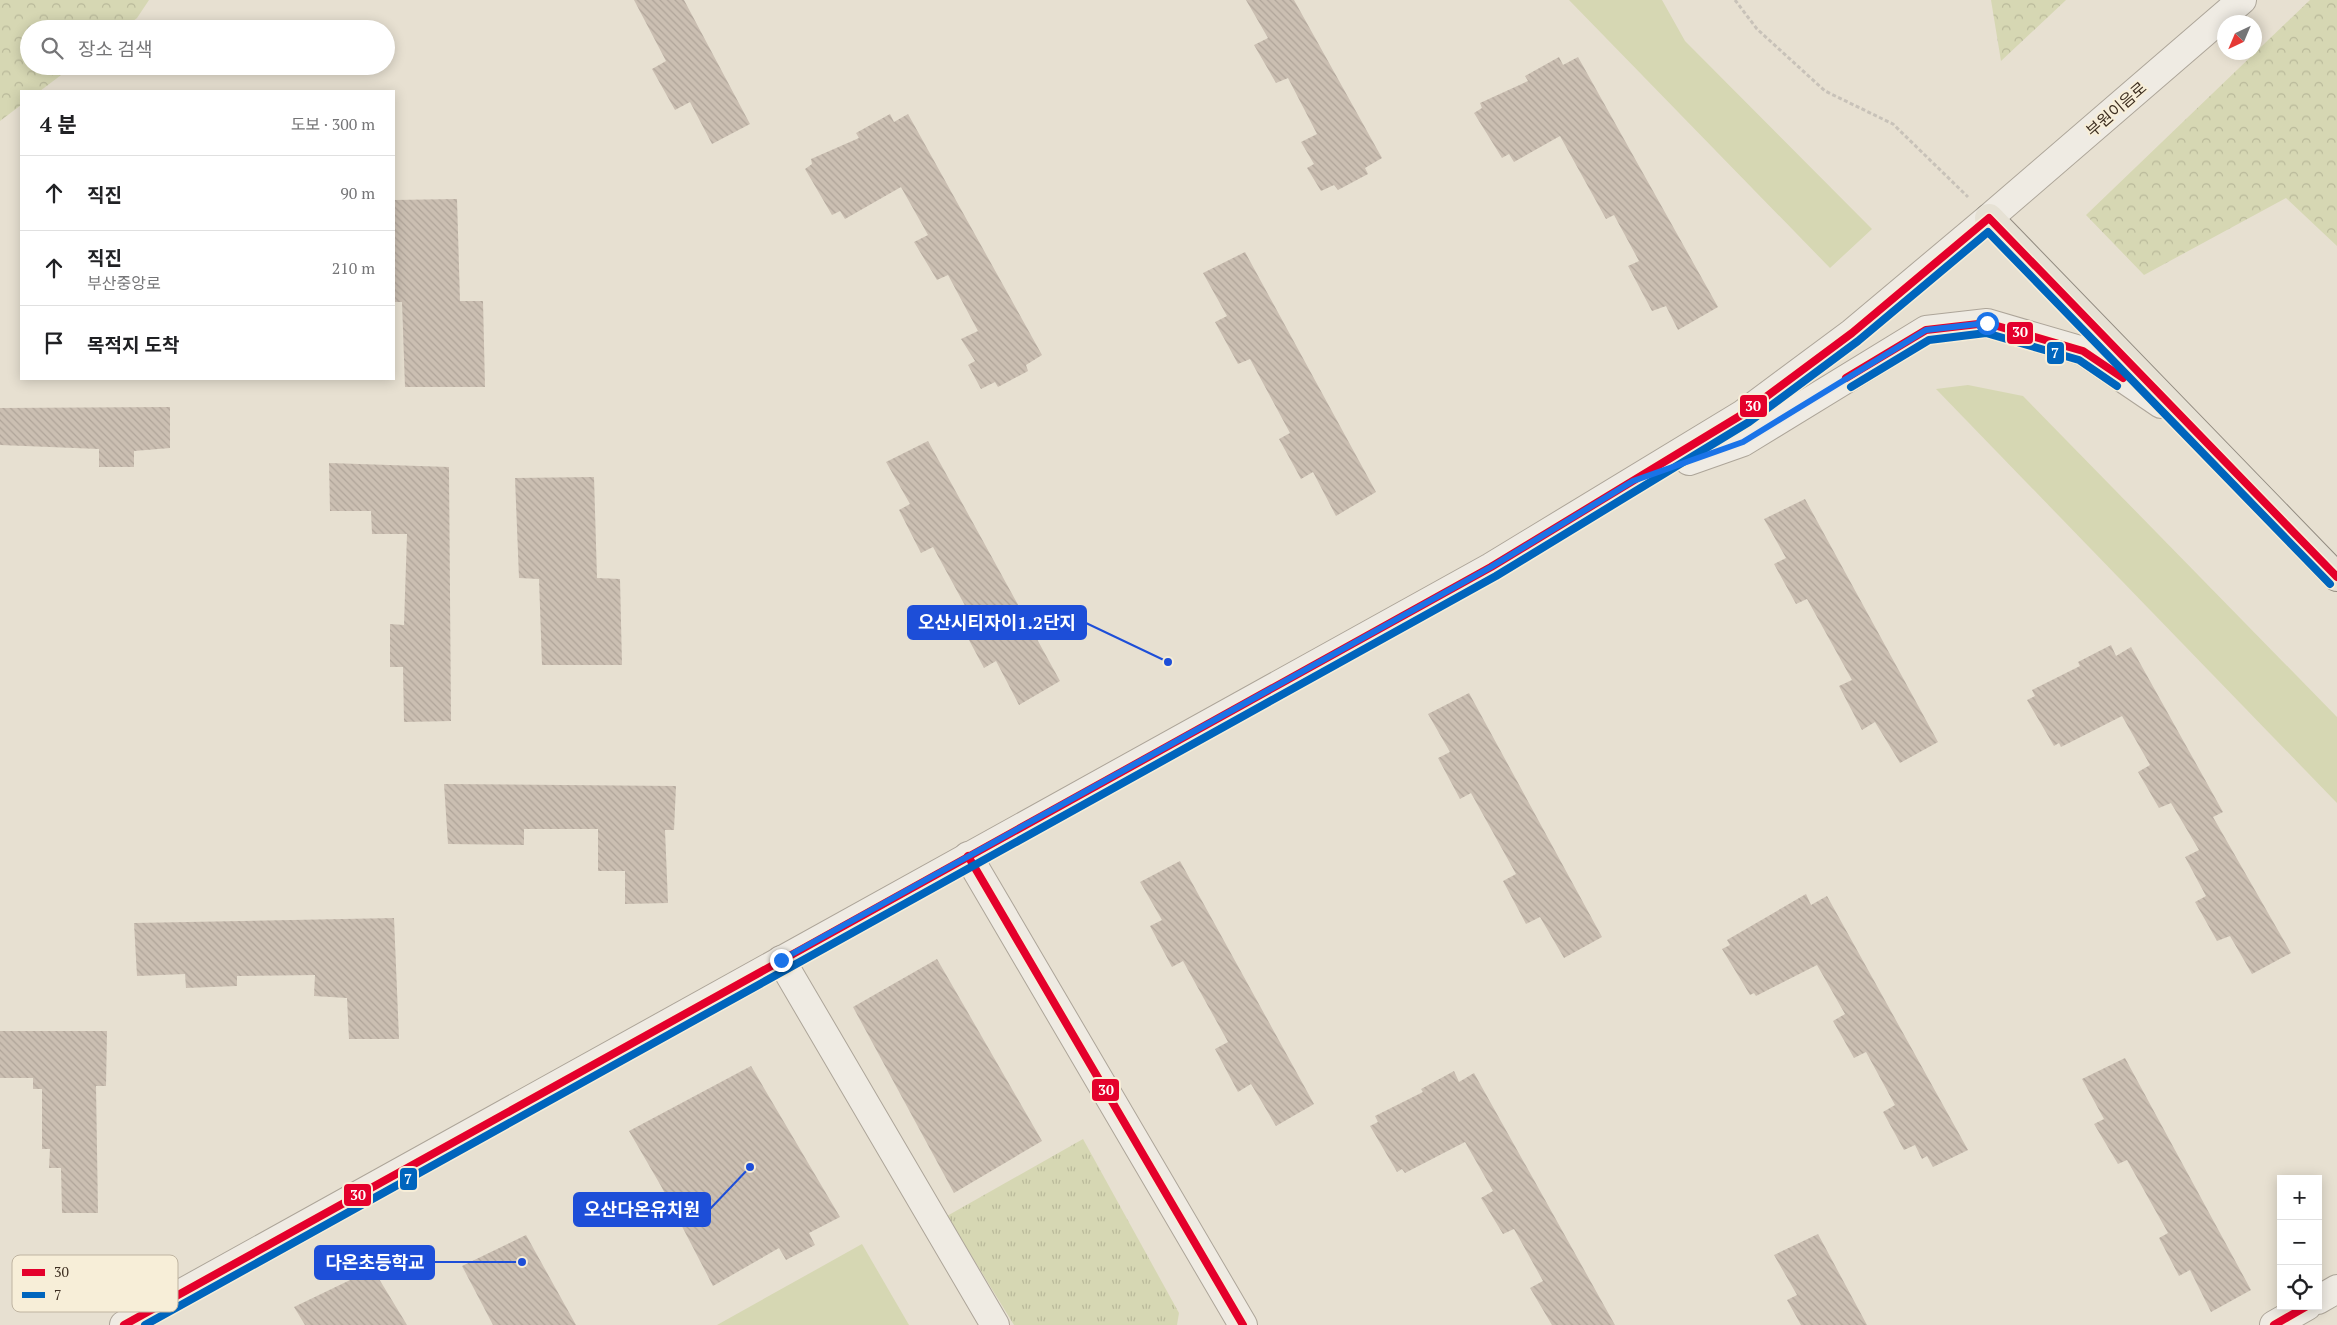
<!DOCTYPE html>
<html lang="ko">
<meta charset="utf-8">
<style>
:root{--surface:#fff;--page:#f2f2f2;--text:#202124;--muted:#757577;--line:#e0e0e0}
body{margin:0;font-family:"PT Serif","Noto Sans KR",serif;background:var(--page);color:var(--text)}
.controls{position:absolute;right:15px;bottom:15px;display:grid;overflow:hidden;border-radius:0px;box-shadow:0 2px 12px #0003}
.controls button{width:45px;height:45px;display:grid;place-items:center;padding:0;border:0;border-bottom:1px solid var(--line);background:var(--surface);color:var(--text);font:25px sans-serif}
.compass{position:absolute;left:2217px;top:15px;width:45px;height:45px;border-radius:50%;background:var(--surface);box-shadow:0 2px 12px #0003;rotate:224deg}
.stop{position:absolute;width:15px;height:15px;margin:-11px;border:4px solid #1a73e8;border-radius:50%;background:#fff}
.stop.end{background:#1a73e8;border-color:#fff;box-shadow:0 1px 5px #0008}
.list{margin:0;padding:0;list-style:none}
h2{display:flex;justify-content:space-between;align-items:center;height:65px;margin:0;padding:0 20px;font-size:21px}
h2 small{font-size:16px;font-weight:400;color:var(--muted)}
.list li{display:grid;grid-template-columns:32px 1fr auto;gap:15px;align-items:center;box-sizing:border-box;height:75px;padding:0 20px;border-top:1px solid var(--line)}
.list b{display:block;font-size:19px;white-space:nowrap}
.list p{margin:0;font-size:16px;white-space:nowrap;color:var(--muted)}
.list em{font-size:16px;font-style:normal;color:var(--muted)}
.icon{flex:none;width:28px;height:28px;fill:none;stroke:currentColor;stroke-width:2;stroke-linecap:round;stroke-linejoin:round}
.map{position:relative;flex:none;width:2337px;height:1325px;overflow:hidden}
.search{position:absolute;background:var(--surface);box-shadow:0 2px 12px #0003;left:20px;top:20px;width:375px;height:55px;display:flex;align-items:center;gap:12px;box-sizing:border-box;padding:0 18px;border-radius:28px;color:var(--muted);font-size:19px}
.panel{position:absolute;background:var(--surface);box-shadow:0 2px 12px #0003;left:20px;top:90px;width:375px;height:290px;border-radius:0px}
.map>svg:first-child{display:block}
</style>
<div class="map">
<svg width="2337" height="1325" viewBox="0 0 2337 1325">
<defs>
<pattern id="forest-crowns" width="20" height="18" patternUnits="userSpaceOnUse" patternTransform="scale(1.25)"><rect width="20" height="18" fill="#d6d7b3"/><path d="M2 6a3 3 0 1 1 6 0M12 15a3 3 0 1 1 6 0" fill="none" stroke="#b9b99a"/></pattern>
<pattern id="park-tufts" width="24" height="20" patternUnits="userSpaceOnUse" patternTransform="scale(1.25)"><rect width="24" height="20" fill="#d6d7b3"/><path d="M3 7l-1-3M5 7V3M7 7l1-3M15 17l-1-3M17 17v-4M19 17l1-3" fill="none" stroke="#b9b99a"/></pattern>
<pattern id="building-back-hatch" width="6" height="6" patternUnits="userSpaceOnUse" patternTransform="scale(1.25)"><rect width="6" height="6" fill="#cbbfb2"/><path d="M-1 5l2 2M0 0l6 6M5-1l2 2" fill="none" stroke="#afa499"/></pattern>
</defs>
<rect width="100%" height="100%" fill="#e7e0d1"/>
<g fill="#d6d7b3">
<polygon points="1569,0 1662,0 1685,41 1872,229 1830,268"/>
<polygon points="1968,385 2023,396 2337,717 2337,803 1936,389"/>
<polygon points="862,1244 909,1325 717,1325"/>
</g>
<g fill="url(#forest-crowns)">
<polygon points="0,0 149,0 137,18 123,29 29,29 29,66 73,66 40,91 21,91 21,105 0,121"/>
<polygon points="1991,0 2066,0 2001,61"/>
<polygon points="2310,0 2337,0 2337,246 2286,198 2144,275 2086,215"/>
</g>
<polygon fill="url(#park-tufts)" points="1083,1139 1179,1313 1177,1325 1014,1325 947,1216"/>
<g fill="url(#building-back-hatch)">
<polygon points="634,0 684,0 750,124 712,144 690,102 675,110 652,69 666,61"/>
<polygon points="1246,0 1294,0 1382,158 1365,168 1368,174 1338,190 1334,185 1321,191 1307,168 1314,164 1301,142 1317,134 1288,78 1276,83 1254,45 1268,38"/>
<polygon points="1559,57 1563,65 1578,57 1718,307 1678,330 1666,306 1652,311 1628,266 1639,261 1614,215 1606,219 1560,136 1514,162 1509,154 1502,158 1474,113 1482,108 1480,103 1528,81 1525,76"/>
<polygon points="890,114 894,122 908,114 1042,355 1026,365 1028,371 998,387 995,382 981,389 968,365 975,361 961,339 978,331 948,275 937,280 914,242 928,235 901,187 845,219 840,211 832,215 805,169 812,164 811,159 859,138 856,133"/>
<polygon points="457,199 460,301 483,301 485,387 405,387 402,302 394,302 394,200"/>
<polygon points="1245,252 1376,492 1336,516 1313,472 1301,479 1279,439 1290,433 1250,359 1238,364 1215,322 1227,316 1203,273"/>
<polygon points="170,407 170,448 134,451 134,467 99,467 99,449 0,445 0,408"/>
<polygon points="928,441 1060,681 1019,705 996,661 984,668 962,627 974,622 933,547 921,553 899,510 910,504 886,462"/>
<polygon points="329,463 449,467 451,721 404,722 403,667 390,667 390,624 404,625 407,534 372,534 371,511 330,511"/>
<polygon points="594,477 597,578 620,579 622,665 542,665 539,579 519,578 515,478"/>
<polygon points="1805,499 1938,742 1900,763 1875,722 1862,730 1839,686 1852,680 1807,599 1796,604 1774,564 1786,558 1764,519"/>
<polygon points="2111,645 2116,656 2131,647 2223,812 2213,817 2291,953 2252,974 2230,936 2217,941 2195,902 2206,896 2185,857 2199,850 2171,803 2159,808 2138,772 2150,765 2122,716 2061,747 2059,743 2054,746 2027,700 2035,696 2032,690 2080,666 2078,662"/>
<polygon points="1469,693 1602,937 1564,958 1540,917 1526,924 1503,881 1516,874 1471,793 1460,799 1438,758 1450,752 1428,714"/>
<polygon points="444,784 676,786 674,830 665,830 668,903 625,904 625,871 598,871 598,829 524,829 524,845 448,844"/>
<polygon points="1180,861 1314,1104 1276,1126 1251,1084 1238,1092 1215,1049 1228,1042 1183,961 1172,967 1150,926 1162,920 1140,882"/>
<polygon points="1806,894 1811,905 1827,896 1968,1150 1933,1167 1927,1156 1922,1159 1915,1145 1904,1150 1883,1112 1895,1105 1866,1052 1854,1058 1833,1021 1845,1014 1817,965 1756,996 1754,993 1750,995 1722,949 1730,945 1727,940"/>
<polygon points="394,918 399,1039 349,1039 347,998 314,996 315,975 237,976 237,986 186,988 185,974 137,976 134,923"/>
<polygon points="937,959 1042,1141 954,1193 853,1007"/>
<polygon points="0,1031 107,1031 106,1086 96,1086 98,1213 62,1213 61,1168 49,1168 50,1149 42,1149 42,1089 33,1089 33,1078 0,1078"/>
<polygon points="2125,1058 2251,1290 2211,1312 2190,1270 2179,1276 2159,1238 2168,1233 2127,1160 2118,1164 2094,1124 2104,1119 2082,1079"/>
<polygon points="751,1066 840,1217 809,1233 815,1245 786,1260 779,1248 713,1286 661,1186 629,1131"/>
<polygon points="1454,1071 1459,1082 1474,1073 1615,1325 1552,1325 1530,1288 1543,1281 1514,1229 1503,1234 1481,1198 1493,1191 1465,1142 1405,1173 1402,1169 1397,1172 1370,1126 1378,1122 1375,1116 1423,1092 1421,1089"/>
<polygon points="1818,1234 1867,1325 1801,1325 1787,1300 1797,1295 1774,1255"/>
<polygon points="526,1235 576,1325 493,1325 462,1266"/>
<polygon points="373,1269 407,1325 305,1325 294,1307"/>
</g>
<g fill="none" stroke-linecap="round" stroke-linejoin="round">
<g stroke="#ada599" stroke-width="30">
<g id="minor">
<polyline points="1689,461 1743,442 1926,330 1987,323 2083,351 2161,404"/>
<polyline points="968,856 1243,1325"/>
<polyline points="781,960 995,1325"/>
<polyline points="2318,1300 2337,1289"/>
<polyline points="124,1325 1491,567 1743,414 1852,333 1989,218 2242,0"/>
<polyline points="2274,1325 2307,1306"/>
</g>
</g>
<g stroke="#928b80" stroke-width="30">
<polyline id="major" points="1989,218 2337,577"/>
</g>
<polyline stroke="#c8c2b9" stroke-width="3" stroke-dasharray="4 2.5" stroke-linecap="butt" points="1735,0 1757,29 1825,91 1893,124 1968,197"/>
<use href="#minor" stroke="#efebe3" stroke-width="28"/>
<use href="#major" stroke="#e6e1d4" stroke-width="28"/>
<g stroke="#f7eed8" stroke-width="11">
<g id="bus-1">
<polyline points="1846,378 1926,330 1987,323 2083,351 2123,378"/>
<polyline points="968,856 1243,1325"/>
<polyline points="124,1325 1491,567 1743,414 1852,333 1989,218 2337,577"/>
<polyline points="2274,1325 2307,1306"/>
</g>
</g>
<g stroke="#f7eed8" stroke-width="11">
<g id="bus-2">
<polyline points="1851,387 1929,340 1986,333 2079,360 2117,386"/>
<polyline points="145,1325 1496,576 1749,422 1858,341 1988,232 2330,584"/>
</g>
</g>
<use href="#bus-1" stroke="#e4002b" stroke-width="8"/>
<use href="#bus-2" stroke="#0065bd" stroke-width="8"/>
</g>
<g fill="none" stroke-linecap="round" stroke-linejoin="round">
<polyline stroke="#1a73e8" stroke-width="6" points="781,960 1491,567 1633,481 1743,442 1926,330 1987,323"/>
</g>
<g text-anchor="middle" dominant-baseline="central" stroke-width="4" stroke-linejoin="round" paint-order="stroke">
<g font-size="16" fill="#3d2e20" stroke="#f7eed8">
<text transform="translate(2116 109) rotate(-41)">부원이음로</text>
</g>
</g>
<rect x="12" y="1255" width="166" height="57" rx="8" fill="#f7eed8" stroke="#bfb4a1" stroke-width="1"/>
<rect x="22" y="1269" width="23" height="7" fill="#e4002b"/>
<rect x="22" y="1292" width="23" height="6" fill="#0065bd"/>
<g font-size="14" fill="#3d2e20">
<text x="54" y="1277">30</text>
<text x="54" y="1300">7</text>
</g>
<path fill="none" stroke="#1d4ed8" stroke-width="2" d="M1168 662L1086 623M750 1167L710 1209M522 1262L434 1262"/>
<g fill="#1d4ed8" stroke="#f7eed8" stroke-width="2">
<circle cx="1168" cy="662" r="5"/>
<circle cx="750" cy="1167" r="5"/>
<circle cx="522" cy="1262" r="5"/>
</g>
<g fill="#1d4ed8" stroke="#1d4ed8" stroke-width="2">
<rect x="908" y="606" width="178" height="33" rx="5"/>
<rect x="574" y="1193" width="136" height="33" rx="5"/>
<rect x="315" y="1246" width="119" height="33" rx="5"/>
</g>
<g font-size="18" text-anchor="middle" font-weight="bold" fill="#fff">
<text x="997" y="629">오산시티자이1.2단지</text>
<text x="642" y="1216">오산다온유치원</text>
<text x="375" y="1269">다온초등학교</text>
</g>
<g stroke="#f7eed8" stroke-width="2">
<rect x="2006" y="321" width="28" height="24" rx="5" fill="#e4002b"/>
<rect x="2046" y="341" width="19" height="24" rx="5" fill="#0065bd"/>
<rect x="1739" y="394" width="29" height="24" rx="5" fill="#e4002b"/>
<rect x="1091" y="1078" width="29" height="24" rx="5" fill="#e4002b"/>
<rect x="399" y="1167" width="19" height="24" rx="5" fill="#0065bd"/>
<rect x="343" y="1183" width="29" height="24" rx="5" fill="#e4002b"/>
</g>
<g font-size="14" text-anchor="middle" font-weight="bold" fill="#fff">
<text x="2020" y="337">30</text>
<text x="2055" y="358">7</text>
<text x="1753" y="411">30</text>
<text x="1106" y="1095">30</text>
<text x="408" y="1184">7</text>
<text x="358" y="1200">30</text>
</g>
</svg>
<div class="controls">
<button>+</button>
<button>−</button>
<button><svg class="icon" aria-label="locate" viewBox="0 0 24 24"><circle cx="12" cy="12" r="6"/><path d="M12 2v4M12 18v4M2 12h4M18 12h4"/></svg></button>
</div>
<svg class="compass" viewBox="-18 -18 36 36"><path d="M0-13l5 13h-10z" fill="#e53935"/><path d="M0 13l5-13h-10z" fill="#757577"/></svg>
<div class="stop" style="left:1987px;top:323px"></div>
<div class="stop end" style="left:781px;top:960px"></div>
<div class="search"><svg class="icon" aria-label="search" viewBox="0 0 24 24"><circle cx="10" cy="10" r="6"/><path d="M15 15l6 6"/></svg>장소 검색</div>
<section class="panel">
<h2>4 분<small>도보 · 300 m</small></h2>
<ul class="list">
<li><svg class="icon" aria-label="ahead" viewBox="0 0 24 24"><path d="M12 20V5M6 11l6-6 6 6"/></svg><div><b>직진</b></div><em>90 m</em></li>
<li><svg class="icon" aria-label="ahead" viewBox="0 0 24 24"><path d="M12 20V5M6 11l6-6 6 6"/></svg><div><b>직진</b><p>부산중앙로</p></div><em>210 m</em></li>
<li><svg class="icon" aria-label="arrive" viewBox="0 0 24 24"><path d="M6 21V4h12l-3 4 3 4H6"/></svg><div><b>목적지 도착</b></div></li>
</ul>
</section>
</div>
